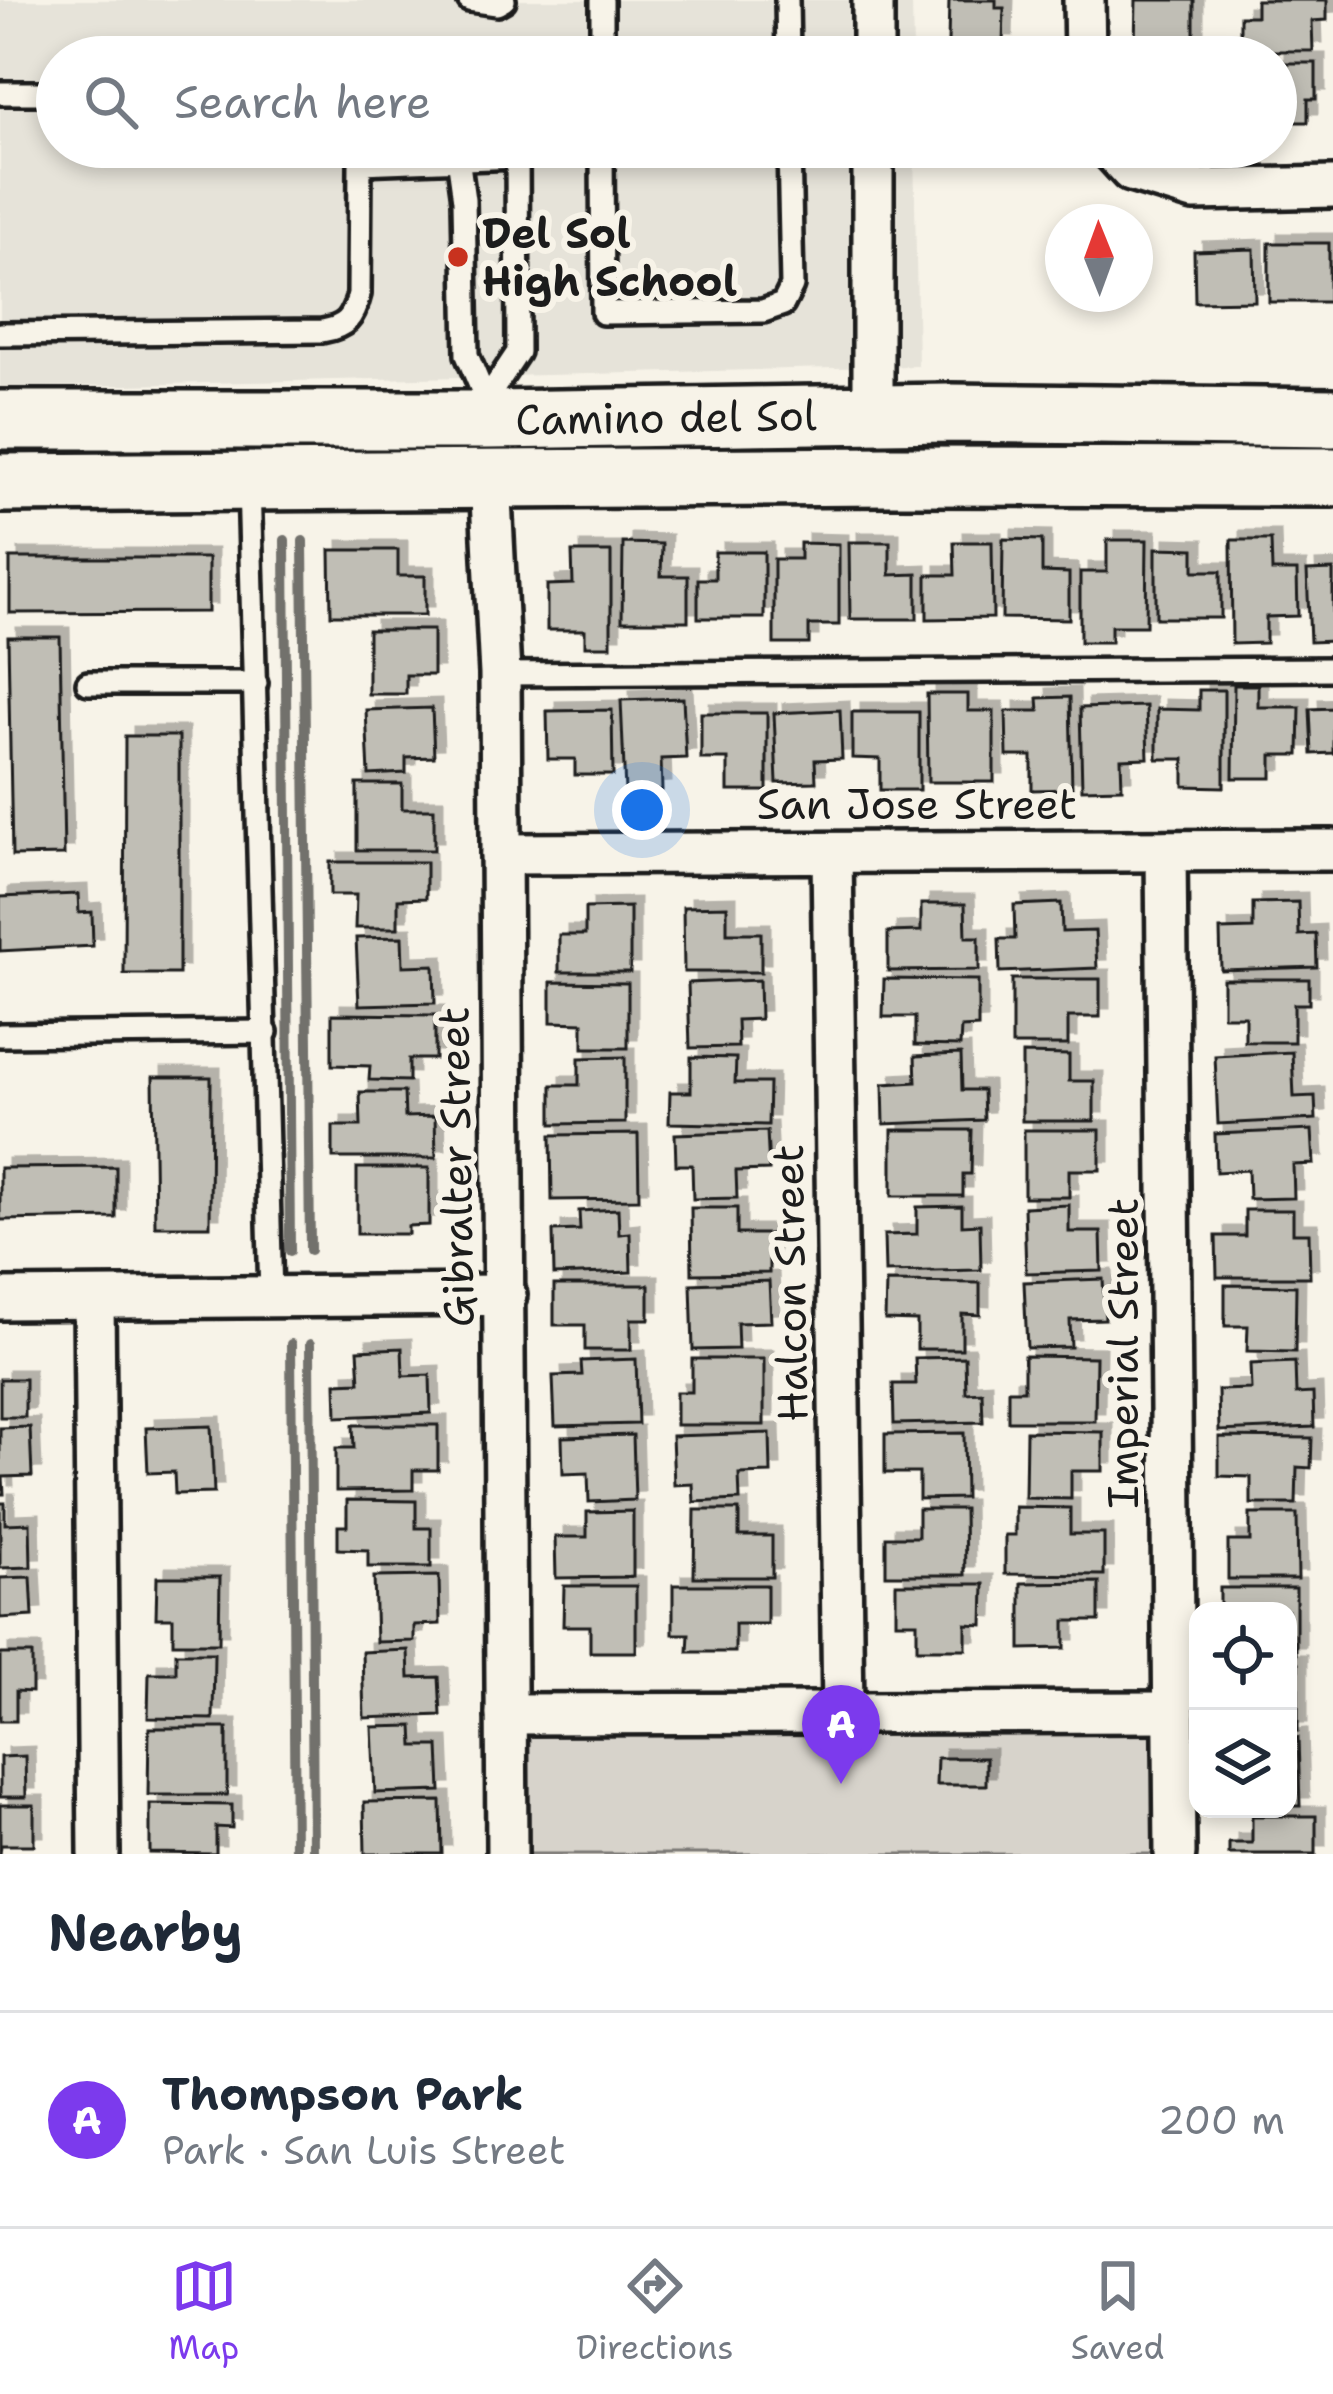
<!DOCTYPE html>
<meta charset="utf-8">
<style>
:root{--surface:#fff;--page:#f6f6f7;--text:#1f2937;--muted:#747a83;--line:#e0e1e3;--accent:#7c3aed}
body{margin:0;font-family:"Shantell Sans",sans-serif;background:var(--page);color:var(--text)}
.controls{position:absolute;right:36px;bottom:36px;display:grid;overflow:hidden;border-radius:24px;box-shadow:0 6px 18px #0003}
.controls button{width:108px;height:108px;display:grid;place-items:center;padding:0;border:0;border-bottom:3px solid var(--line);background:var(--surface);color:var(--text);font:60px sans-serif}
.compass{position:absolute;left:1045px;top:204px;width:108px;height:108px;border-radius:50%;background:var(--surface);box-shadow:0 6px 18px #0003;rotate:359deg}
.you{position:absolute;left:642px;top:810px;width:42px;height:42px;margin:-30px;border:9px solid #fff;border-radius:50%;background:#1a73e8;box-shadow:0 0 0 18px #1a73e833}
.badge{display:grid;place-items:center;width:78px;height:78px;border-radius:50%;background:var(--accent);color:#fff;font-size:39px;font-weight:700}
.pin{position:absolute;translate:-50% -99px;filter:drop-shadow(0 3px 6px #0008)}
.pin::after{content:'';position:absolute;top:63px;width:42px;height:36px;background:inherit;clip-path:polygon(0 0,100% 0,50% 100%)}
.list{margin:0;padding:0;list-style:none}
h2{display:flex;justify-content:space-between;align-items:center;height:156px;margin:0;padding:0 48px;font-size:51px}
h2 small{font-size:39px;font-weight:400;color:var(--muted)}
.list li{display:grid;grid-template-columns:78px 1fr auto;gap:36px;align-items:center;box-sizing:border-box;height:216px;padding:0 48px;border-top:3px solid var(--line)}
.list b{display:block;font-size:45px;white-space:nowrap}
.list p{margin:0;font-size:39px;white-space:nowrap;color:var(--muted)}
.list em{font-size:39px;font-style:normal;color:var(--muted)}
.icon{flex:none;width:66px;height:66px;fill:none;stroke:currentColor;stroke-width:2;stroke-linecap:round;stroke-linejoin:round}
.map{position:relative;flex:none;width:1333px;height:1854px;overflow:hidden}
.search{position:absolute;background:var(--surface);box-shadow:0 6px 18px #0003;left:36px;right:36px;top:36px;height:132px;display:flex;align-items:center;gap:30px;box-sizing:border-box;padding:0 42px;border-radius:66px;color:var(--muted);font-size:45px}
.sheet{height:372px;background:var(--surface)}
nav{display:flex;justify-content:space-around;align-items:center;box-sizing:border-box;height:168px;border-top:3px solid var(--line);background:var(--surface);font-size:33px;color:var(--muted)}
nav a{display:grid;justify-items:center;gap:6px}
nav .on{color:var(--accent)}
.map>svg:first-child{display:block}
</style>
<div class="map">
<svg width="1333" height="1854" viewBox="0 0 1333 1854">
<defs>
<filter id="shadow"><feDropShadow dx="9" dy="-9" stdDeviation="0" flood-color="#0004"/></filter>
</defs>
<rect width="100%" height="100%" fill="#f7f3e8"/>
<filter id="ink" filterUnits="userSpaceOnUse"><feTurbulence type="fractalNoise" baseFrequency=".00833" numOctaves="2"/><feDisplacementMap in="SourceGraphic" scale="24" xChannelSelector="R" yChannelSelector="G"/><feConvolveMatrix kernelMatrix="1 2 1 2 8 2 1 2 1" color-interpolation-filters="sRGB"/></filter>
<g filter="url(#ink)">
<polygon fill="#e6e3d9" points="0,0 912,0 913,57 57,57 57,147 914,147 918,366 0,388"/>
<polygon fill="#d7d3cb" stroke="#7a7874" stroke-width="3" points="1174,1712 1175,1854 507,1854 506,1714"/>
<g fill="none" stroke-linecap="round" stroke-linejoin="round">
<g stroke="#72716c" stroke-width="10">
<polyline points="285,540 290,1251"/>
<polyline points="303,541 310,1250"/>
<polyline points="291,1344 295,1854"/>
<polyline points="310,1344 313,1854"/>
</g>
</g>
<g fill="#c0beb5" stroke="#1c1c1c" stroke-width="3" filter="url(#shadow)">
<polygon points="949,0 996,0 996,8 1004,8 1003,44 948,43"/>
<polygon points="1136,0 1194,0 1194,46 1135,46"/>
<polygon points="1256,0 1327,0 1327,20 1312,21 1313,51 1240,51 1240,16 1256,16"/>
<polygon points="1276,63 1316,63 1316,99 1308,99 1308,122 1276,122"/>
<rect x="1269" y="243" width="60" height="59"/>
<polygon points="1254,249 1255,301 1195,302 1194,251"/>
<polygon points="1003,539 1042,540 1042,572 1069,573 1069,619 1002,618"/>
<polygon points="1107,540 1147,540 1146,626 1111,626 1111,642 1080,642 1080,572 1107,572"/>
<polygon points="1231,540 1271,540 1272,571 1297,571 1298,616 1266,617 1266,643 1232,644"/>
<polygon points="849,542 890,542 890,575 917,574 917,619 850,619"/>
<polygon points="954,542 992,542 993,618 927,619 927,575 955,575"/>
<polygon points="623,543 662,544 661,576 688,576 688,621 622,621"/>
<polygon points="800,543 839,544 839,625 809,625 809,644 774,644 774,559 800,559"/>
<polygon points="1156,548 1194,549 1194,571 1221,571 1221,618 1156,618"/>
<polygon points="330,550 398,550 398,576 425,576 425,615 331,615"/>
<polygon points="572,552 611,552 611,646 585,646 585,630 547,630 547,585 573,584"/>
<polygon points="715,552 764,552 764,618 698,618 698,579 715,579"/>
<polygon points="10,558 208,558 208,612 10,613"/>
<polygon points="1333,570 1333,641 1310,642 1307,571"/>
<polygon points="368,630 433,630 433,675 406,675 406,694 368,694"/>
<polygon points="8,637 60,637 64,855 12,856"/>
<polygon points="1234,685 1258,685 1258,707 1300,707 1299,755 1272,755 1272,778 1233,778"/>
<polygon points="1199,690 1224,690 1224,787 1184,786 1184,759 1157,759 1157,709 1199,710"/>
<polygon points="927,694 968,694 968,711 994,711 994,782 928,782"/>
<polygon points="1070,697 1072,789 1032,790 1032,756 1007,756 1006,711 1039,711 1038,698"/>
<polygon points="683,698 686,758 661,759 662,790 625,792 621,700"/>
<polygon points="1146,706 1148,758 1121,759 1122,788 1082,789 1080,708"/>
<polygon points="432,708 434,757 406,758 406,773 369,775 366,710"/>
<polygon points="1333,708 1333,753 1312,754 1310,709"/>
<polygon points="612,710 613,775 575,775 575,759 548,759 547,711"/>
<polygon points="840,710 842,759 815,760 816,782 777,783 774,713"/>
<polygon points="852,712 919,712 919,790 880,790 880,759 852,758"/>
<polygon points="701,713 767,713 767,791 728,791 728,759 701,759"/>
<polygon points="125,736 179,736 179,974 124,974"/>
<polygon points="357,784 402,784 402,809 434,809 434,850 357,850"/>
<polygon points="330,862 426,862 426,898 398,899 398,928 355,928 356,895 330,895"/>
<polygon points="78,894 79,913 92,912 93,946 0,951 0,897"/>
<polygon points="1298,902 1299,935 1316,934 1317,967 1221,970 1220,930 1253,929 1253,903"/>
<polygon points="1061,903 1062,932 1095,931 1097,968 1000,972 999,939 1015,939 1014,905"/>
<polygon points="921,904 965,904 966,937 979,937 979,970 888,971 888,932 921,931"/>
<polygon points="727,906 727,933 761,933 761,972 684,972 683,907"/>
<polygon points="630,907 630,972 559,972 559,935 585,935 585,908"/>
<polygon points="402,937 403,966 434,965 435,1003 359,1005 356,938"/>
<polygon points="884,979 978,980 978,1027 961,1028 960,1046 915,1045 915,1017 883,1017"/>
<polygon points="1012,979 1100,979 1100,1017 1068,1017 1068,1045 1012,1045"/>
<polygon points="1223,979 1309,979 1309,1004 1294,1004 1294,1042 1245,1042 1245,1016 1223,1016"/>
<polygon points="759,980 760,1019 737,1020 738,1047 690,1048 688,983"/>
<polygon points="551,982 628,983 628,1048 583,1048 583,1023 551,1022"/>
<polygon points="332,1014 435,1015 435,1059 409,1059 409,1081 369,1080 370,1066 332,1065"/>
<polygon points="1292,1052 1294,1097 1315,1096 1316,1119 1218,1124 1215,1056"/>
<polygon points="961,1054 962,1090 983,1090 984,1120 884,1124 883,1084 916,1082 915,1056"/>
<polygon points="1022,1054 1069,1055 1069,1081 1094,1081 1094,1121 1022,1121"/>
<polygon points="625,1057 625,1123 552,1124 552,1085 579,1085 579,1058"/>
<polygon points="691,1057 736,1058 735,1083 769,1083 768,1125 669,1123 670,1092 691,1092"/>
<polygon points="153,1077 211,1077 210,1226 155,1226"/>
<polygon points="360,1092 404,1092 405,1117 435,1116 436,1158 333,1158 333,1126 361,1126"/>
<polygon points="892,1130 972,1130 971,1174 963,1174 963,1196 892,1196"/>
<polygon points="1024,1130 1100,1130 1100,1170 1069,1170 1069,1197 1024,1197"/>
<polygon points="1312,1130 1314,1164 1293,1165 1294,1198 1249,1199 1248,1170 1216,1172 1215,1134"/>
<polygon points="767,1131 769,1170 736,1171 737,1198 693,1199 692,1165 676,1165 675,1134"/>
<polygon points="638,1134 639,1199 552,1200 551,1135"/>
<polygon points="116,1167 116,1218 0,1220 0,1168"/>
<polygon points="357,1168 429,1168 429,1225 408,1226 408,1234 357,1234"/>
<polygon points="1069,1205 1069,1232 1101,1232 1102,1271 1026,1273 1024,1207"/>
<polygon points="962,1206 962,1225 980,1224 981,1270 885,1272 884,1235 917,1234 917,1207"/>
<polygon points="691,1208 737,1208 737,1234 769,1234 769,1273 692,1274"/>
<polygon points="618,1209 619,1234 630,1233 631,1272 554,1275 553,1231 580,1230 579,1211"/>
<polygon points="1245,1210 1293,1210 1293,1233 1309,1233 1310,1277 1217,1277 1216,1236 1245,1236"/>
<polygon points="1103,1279 1105,1319 1070,1320 1071,1347 1027,1348 1024,1282"/>
<polygon points="769,1281 771,1322 737,1323 738,1349 693,1350 691,1284"/>
<polygon points="886,1282 980,1283 980,1315 962,1314 962,1349 917,1349 917,1321 885,1320"/>
<polygon points="554,1285 649,1285 649,1319 631,1319 631,1350 585,1350 585,1325 554,1325"/>
<polygon points="1225,1285 1296,1286 1295,1352 1247,1351 1248,1326 1225,1326"/>
<polygon points="402,1348 403,1376 430,1375 431,1413 337,1417 336,1383 360,1382 358,1350"/>
<polygon points="1024,1356 1096,1357 1095,1421 1008,1421 1008,1390 1024,1390"/>
<polygon points="965,1357 966,1393 982,1392 983,1422 894,1424 893,1384 916,1384 915,1358"/>
<polygon points="636,1359 638,1424 555,1426 553,1376 582,1375 581,1361"/>
<polygon points="692,1359 764,1359 764,1425 676,1425 676,1392 692,1392"/>
<polygon points="1295,1362 1296,1394 1313,1393 1314,1427 1219,1431 1218,1390 1251,1389 1250,1364"/>
<rect x="0" y="1379" width="25" height="38"/>
<polygon points="353,1425 438,1425 438,1470 413,1470 413,1490 336,1491 336,1448 354,1448"/>
<polygon points="211,1426 214,1493 175,1494 174,1472 148,1473 146,1428"/>
<polygon points="30,1427 32,1476 3,1477 4,1494 0,1494 0,1428"/>
<polygon points="1026,1431 1103,1432 1103,1471 1071,1471 1071,1499 1025,1498"/>
<polygon points="770,1433 771,1473 739,1474 740,1500 694,1502 693,1484 674,1485 672,1436"/>
<polygon points="964,1433 965,1498 919,1499 919,1473 885,1473 885,1434"/>
<polygon points="633,1435 635,1500 589,1502 588,1473 563,1474 562,1437"/>
<polygon points="1219,1437 1312,1438 1311,1468 1297,1467 1296,1504 1251,1504 1251,1477 1219,1476"/>
<polygon points="347,1500 416,1501 416,1528 431,1528 431,1567 368,1567 368,1550 338,1549 338,1526 347,1526"/>
<polygon points="0,1503 5,1503 5,1524 30,1523 31,1567 0,1568"/>
<polygon points="1015,1507 1070,1508 1070,1534 1104,1534 1104,1575 1005,1574 1005,1535 1015,1535"/>
<polygon points="918,1509 964,1509 965,1575 886,1575 886,1537 918,1537"/>
<polygon points="695,1510 739,1510 739,1536 772,1536 772,1577 694,1577"/>
<polygon points="633,1511 633,1577 556,1578 555,1537 587,1537 587,1512"/>
<polygon points="1250,1514 1297,1514 1298,1579 1228,1579 1228,1541 1250,1541"/>
<polygon points="439,1576 440,1624 414,1625 414,1641 376,1642 374,1577"/>
<polygon points="31,1577 33,1616 0,1618 0,1578"/>
<polygon points="157,1577 220,1577 219,1643 173,1643 173,1618 156,1618"/>
<polygon points="1099,1582 1099,1621 1065,1621 1065,1648 1021,1649 1021,1583"/>
<polygon points="896,1584 984,1584 983,1625 966,1624 966,1649 917,1649 917,1622 896,1622"/>
<polygon points="673,1585 767,1585 767,1624 735,1624 735,1652 688,1652 689,1634 673,1634"/>
<polygon points="564,1586 636,1586 636,1652 590,1652 590,1626 563,1626"/>
<polygon points="1220,1588 1296,1588 1296,1655 1288,1655 1288,1611 1220,1611"/>
<polygon points="408,1650 409,1678 439,1677 441,1715 364,1718 362,1652"/>
<polygon points="176,1653 214,1653 213,1719 148,1718 149,1673 176,1673"/>
<polygon points="0,1654 32,1654 32,1692 16,1691 16,1721 0,1721"/>
<rect x="1288" y="1664" width="10" height="67"/>
<polygon points="413,1726 414,1746 439,1746 441,1791 375,1793 372,1727"/>
<polygon points="149,1728 227,1728 227,1795 148,1795"/>
<polygon points="1298,1738 1300,1806 1288,1806 1288,1739"/>
<polygon points="25,1756 26,1797 0,1797 0,1757"/>
<polygon points="937,1758 986,1758 986,1785 936,1785"/>
<polygon points="441,1801 442,1854 365,1854 364,1802"/>
<polygon points="150,1804 232,1805 232,1828 216,1827 216,1854 150,1853"/>
<polygon points="0,1805 34,1805 34,1845 1,1845 0,1854"/>
<polygon points="1252,1816 1316,1816 1316,1854 1229,1854 1229,1843 1252,1843"/>
</g>
<g fill="none" stroke-linecap="round" stroke-linejoin="round">
<g stroke="#1c1c1c" stroke-width="30">
<g id="lane">
<polyline points="469,0 497,4 504,0"/>
<polyline points="602,0 602,57"/>
<polyline points="787,0 788,57"/>
<polyline points="0,93 57,93"/>
<polyline points="602,147 603,313 763,311 783,304 792,286 789,147"/>
<polyline points="458,157 464,200 467,355 486,400 487,416"/>
<path d="M0 334 322 331C346 327 353 319 359 294L360 163 517 157"/>
<polyline points="486,400 518,352 517,147"/>
<polyline points="249,482 271,1297"/>
<polyline points="500,674 1333,669"/>
<polyline points="88,683 256,683"/>
<polyline points="0,1035 266,1032"/>
</g>
</g>
<g stroke="#1c1c1c" stroke-width="48">
<g id="street">
<polyline points="873,0 873,57"/>
<polyline points="1084,0 1085,57"/>
<polyline points="873,147 873,415"/>
<polyline points="1109,147 1131,171 1194,190 1333,187"/>
<polyline points="490,479 500,674 507,1854"/>
<polyline points="1166,851 1175,1854"/>
<polyline points="832,853 843,1713"/>
<polyline points="501,854 1333,850"/>
<polyline points="0,1299 506,1295"/>
<polyline points="94,1299 99,1854"/>
<polyline points="506,1714 1174,1712"/>
</g>
</g>
<g stroke="#1c1c1c" stroke-width="66">
<g id="secondary">
<path id="s1" d="M0 420H487L949 413 1333 418"/>
<polyline points="0,483 889,476 1333,477"/>
</g>
</g>
<use href="#lane" stroke="#f7f3e8" stroke-width="21"/>
<use href="#street" stroke="#f7f3e8" stroke-width="39"/>
<use href="#secondary" stroke="#f7f3e8" stroke-width="57"/>
</g>
</g>
<circle fill="#c8321e" stroke="#f7f3e8" stroke-width="4.5" cx="458" cy="257" r="12"/>
<g text-anchor="middle" dominant-baseline="central" stroke-width="12" stroke-linejoin="round" paint-order="stroke">
<g font-size="42" font-weight="bold" fill="#1c1c1c" stroke="#f7f3e8" text-anchor="start">
<text x="482" y="233">Del Sol<tspan x="482" dy="48">High School</tspan></text>
</g>
<g font-size="42" fill="#1c1c1c" stroke="#f7f3e8">
<text stroke="none"><textPath href="#s1" startOffset="666">Camino del Sol</textPath></text>
<text x="917" y="804">San Jose Street</text>
<text transform="translate(456 1167) rotate(-91)">Gibralter Street</text>
<text transform="translate(790 1283) rotate(-91)">Halcon Street</text>
<text transform="translate(1123 1353) rotate(-90)">Imperial Street</text>
</g>
</g>
</svg>
<div class="controls">
<button><svg class="icon" aria-label="locate" viewBox="0 0 24 24"><circle cx="12" cy="12" r="6"/><path d="M12 2v4M12 18v4M2 12h4M18 12h4"/></svg></button>
<button><svg class="icon" aria-label="layers" viewBox="0 0 24 24"><path d="M12 4l9 5-9 5-9-5zM3 14l9 5 9-5"/></svg></button>
</div>
<svg class="compass" viewBox="-18 -18 36 36"><path d="M0-13l5 13h-10z" fill="#e53935"/><path d="M0 13l5-13h-10z" fill="#747a83"/></svg>
<div class="you"></div>
<div class="pin badge" style="left:841px;top:1784px">A</div>
<div class="search"><svg class="icon" aria-label="search" viewBox="0 0 24 24"><circle cx="10" cy="10" r="6"/><path d="M15 15l6 6"/></svg>Search here</div>
</div>
<section class="sheet">
<h2>Nearby<small></small></h2>
<ul class="list">
<li><span class="badge">A</span><div><b>Thompson Park</b><p>Park · San Luis Street</p></div><em>200 m</em></li>
</ul>
</section>
<nav>
<a class="on"><svg class="icon" aria-label="map" viewBox="0 0 24 24"><path d="M3 6l6-2 6 2 6-2v14l-6 2-6-2-6 2zM9 4v14M15 6v14"/></svg>Map</a>
<a><svg class="icon" aria-label="directions" viewBox="0 0 24 24"><path d="M12 3l9 9-9 9-9-9zM9 14v-3h6M13 9l2 2-2 2"/></svg>Directions</a>
<a><svg class="icon" aria-label="saved" viewBox="0 0 24 24"><path d="M7 4h10v16l-5-4-5 4z"/></svg>Saved</a>
</nav>
